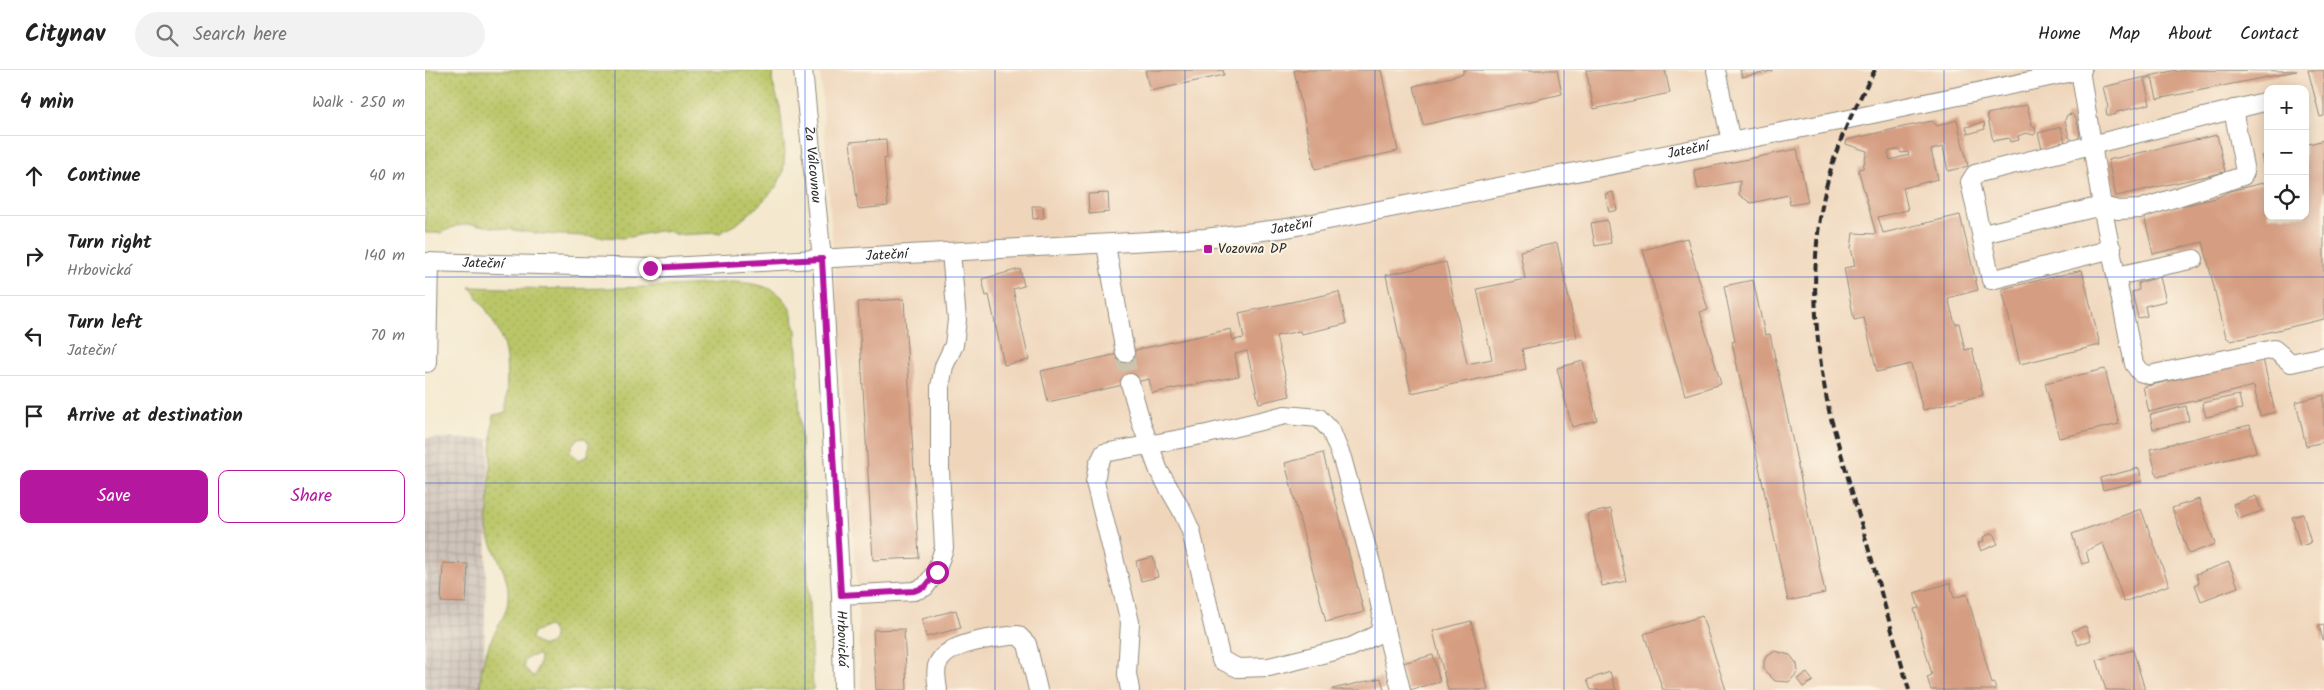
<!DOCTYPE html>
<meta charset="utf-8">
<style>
:root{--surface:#fff;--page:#f2f2f2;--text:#222;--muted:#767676;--line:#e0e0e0;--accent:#b5179e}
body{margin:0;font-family:Kalam,sans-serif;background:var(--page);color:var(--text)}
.controls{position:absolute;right:15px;top:15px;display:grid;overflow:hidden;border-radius:10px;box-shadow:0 2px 12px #0003}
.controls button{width:45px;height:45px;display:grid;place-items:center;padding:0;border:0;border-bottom:1px solid var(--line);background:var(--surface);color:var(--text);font:25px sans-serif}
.stop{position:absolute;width:15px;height:15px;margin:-11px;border:4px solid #b5179e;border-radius:50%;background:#fff}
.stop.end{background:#b5179e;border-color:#fff;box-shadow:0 1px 5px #0008}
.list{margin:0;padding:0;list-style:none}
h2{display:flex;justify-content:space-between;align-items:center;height:65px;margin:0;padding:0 20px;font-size:21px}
h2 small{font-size:16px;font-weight:400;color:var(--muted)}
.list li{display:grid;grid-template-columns:32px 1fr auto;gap:15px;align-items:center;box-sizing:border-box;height:80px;padding:0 20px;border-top:1px solid var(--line)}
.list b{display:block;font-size:19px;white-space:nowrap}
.list p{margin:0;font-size:16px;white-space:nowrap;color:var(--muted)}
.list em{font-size:16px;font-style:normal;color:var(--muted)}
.actions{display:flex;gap:10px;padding:15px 20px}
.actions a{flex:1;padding:11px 0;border:1px solid var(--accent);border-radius:10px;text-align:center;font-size:18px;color:var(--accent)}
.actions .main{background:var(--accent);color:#fff}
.icon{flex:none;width:28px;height:28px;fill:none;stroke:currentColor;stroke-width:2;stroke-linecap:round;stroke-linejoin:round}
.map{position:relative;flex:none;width:1899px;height:620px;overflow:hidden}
header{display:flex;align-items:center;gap:30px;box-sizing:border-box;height:70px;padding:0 25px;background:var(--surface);border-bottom:1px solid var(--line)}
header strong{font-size:24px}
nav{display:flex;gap:28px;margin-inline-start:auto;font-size:18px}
.search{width:350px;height:45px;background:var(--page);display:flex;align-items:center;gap:12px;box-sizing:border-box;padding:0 18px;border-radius:28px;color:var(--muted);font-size:19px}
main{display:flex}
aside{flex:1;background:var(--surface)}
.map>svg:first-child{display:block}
</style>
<header>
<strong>Citynav</strong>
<div class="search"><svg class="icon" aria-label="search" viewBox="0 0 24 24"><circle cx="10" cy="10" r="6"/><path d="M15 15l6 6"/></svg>Search here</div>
<nav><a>Home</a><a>Map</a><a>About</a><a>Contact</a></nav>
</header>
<main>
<aside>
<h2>4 min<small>Walk · 250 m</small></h2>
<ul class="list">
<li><svg class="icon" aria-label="ahead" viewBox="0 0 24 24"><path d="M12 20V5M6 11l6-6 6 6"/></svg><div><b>Continue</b></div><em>40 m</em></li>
<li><svg class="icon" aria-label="right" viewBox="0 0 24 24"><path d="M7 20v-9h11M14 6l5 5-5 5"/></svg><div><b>Turn right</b><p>Hrbovická</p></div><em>140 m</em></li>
<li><svg class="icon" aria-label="left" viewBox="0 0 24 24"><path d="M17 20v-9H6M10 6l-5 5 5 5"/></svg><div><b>Turn left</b><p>Jateční</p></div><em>70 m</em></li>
<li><svg class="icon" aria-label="arrive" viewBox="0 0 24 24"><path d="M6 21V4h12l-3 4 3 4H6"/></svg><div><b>Arrive at destination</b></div></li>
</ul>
<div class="actions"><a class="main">Save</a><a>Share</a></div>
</aside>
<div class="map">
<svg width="1899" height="620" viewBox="0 0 1899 620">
<defs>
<pattern id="industrial-grid" width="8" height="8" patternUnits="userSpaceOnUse" patternTransform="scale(1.25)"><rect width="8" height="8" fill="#cdc2b9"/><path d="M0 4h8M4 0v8" fill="none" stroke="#b0a79f"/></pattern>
<pattern id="grass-dots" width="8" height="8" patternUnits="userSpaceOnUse" patternTransform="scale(1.25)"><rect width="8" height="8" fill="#bac668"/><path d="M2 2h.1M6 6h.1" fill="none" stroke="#a0aa5a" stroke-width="1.8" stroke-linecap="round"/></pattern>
</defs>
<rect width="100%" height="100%" fill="#fcf5e5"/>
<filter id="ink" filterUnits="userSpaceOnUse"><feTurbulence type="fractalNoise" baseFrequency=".02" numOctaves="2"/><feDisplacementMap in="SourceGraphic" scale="10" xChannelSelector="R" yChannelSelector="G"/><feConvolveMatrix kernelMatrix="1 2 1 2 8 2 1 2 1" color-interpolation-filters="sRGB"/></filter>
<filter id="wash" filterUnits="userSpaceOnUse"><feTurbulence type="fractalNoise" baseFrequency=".0096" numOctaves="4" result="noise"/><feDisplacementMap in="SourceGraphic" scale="20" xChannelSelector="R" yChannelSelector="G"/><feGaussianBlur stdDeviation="1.12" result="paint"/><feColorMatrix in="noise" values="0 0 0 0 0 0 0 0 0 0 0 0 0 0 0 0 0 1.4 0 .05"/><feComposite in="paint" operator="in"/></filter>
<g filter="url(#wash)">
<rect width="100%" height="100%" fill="#f4e9cf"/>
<path fill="#efd6bb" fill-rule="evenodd" d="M395 0H1899V620H436L432 516ZM1843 19H1880V146H1843Z"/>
<polygon fill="url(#industrial-grid)" points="0,368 64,369 59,586 55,606 55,620 0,620"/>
<g fill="url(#grass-dots)" stroke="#72784a" fill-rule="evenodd">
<polygon points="0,0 348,0 347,11 355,37 360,83 358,102 351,118 331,138 313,153 295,163 252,165 244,161 233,161 200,168 116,164 46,154 31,156 15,163 0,163"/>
<path d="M307 212C326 213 352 215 363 235 367 242 369 253 371 261L388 620H55C55 601 59 584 67 568 73 555 83 543 83 528 85 502 67 483 62 459L68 345 81 343C81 321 84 295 78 273 72 254 57 232 45 217 132 220 220 219 307 212ZM160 368 164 373 163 386 153 390 145 381 147 375 152 369ZM123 556 129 562C131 578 114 579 106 568L108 562ZM112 585 115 586 114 595 109 607 99 597V592L104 587Z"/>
</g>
<g id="blocks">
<g fill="#d59d81" fill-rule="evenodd">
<polygon points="720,0 798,0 799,5 725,21"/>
<polygon points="869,0 956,0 973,81 890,99"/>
<polygon points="1038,0 1132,0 1137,24 998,55 989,16 1038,4"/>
<polygon points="1161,0 1240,0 1245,23 1169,39"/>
<polygon points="1315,0 1347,0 1347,1 1317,7"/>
<polygon points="1751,0 1751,2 1760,0 1872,1 1732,29 1727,7 1719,9 1725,34 1692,42 1689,45 1682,45 1681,40 1683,37 1678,17"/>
<polygon points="1883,0 1899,0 1899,46 1895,47"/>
<polygon points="1602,35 1607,55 1610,57 1611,62 1609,65 1601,63 1593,66 1594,70 1585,72 1584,68 1568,71 1562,44"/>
<polygon points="1647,44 1651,48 1655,64 1653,69 1648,71 1644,67 1640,50 1642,45"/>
<path d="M1532 50 1543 96 1523 101 1518 77 1506 80 1513 109 1478 118 1483 140 1453 147 1458 163 1535 145 1553 220 1523 228 1530 254 1534 253 1540 280 1547 278 1558 325 1498 340 1486 294 1452 302 1439 248 1429 250 1419 198 1430 196 1426 178 1428 163 1451 164 1433 99 1438 98 1442 81 1421 74 1422 70 1478 57 1507 51 1512 56ZM1474 79 1476 83 1483 82 1484 85 1465 90 1463 82Z"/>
<polygon points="1559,52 1560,59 1543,64 1541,57"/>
<polygon points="1636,57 1640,72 1617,78 1613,63"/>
<polygon points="1792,65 1800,102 1691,126 1683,90"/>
<polygon points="461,69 462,88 459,89 463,136 433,139 425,72"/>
<polygon points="1899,70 1899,249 1806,271 1801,267 1778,172 1728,184 1719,145 1791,128 1805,121 1842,112 1843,146 1880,146 1880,75"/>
<polygon points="1372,79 1383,132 1365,135 1363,125 1326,133 1314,125 1315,111 1273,119 1269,100"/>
<polygon points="1843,84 1843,112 1842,112 1836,86"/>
<polygon points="1188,122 1192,140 1184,142 1180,124"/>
<polygon points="683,123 684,142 664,144 663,124"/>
<polygon points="607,136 618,136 619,148 608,149"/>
<polygon points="1182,150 1186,173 1170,176 1166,153"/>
<polygon points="1262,168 1283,240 1275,242 1296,314 1260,325 1218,180"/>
<polygon points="1132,173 1152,267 1097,279 1101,299 986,323 961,205 1021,192 1042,294 1067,289 1052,219 1100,209 1095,181"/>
<polygon points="595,199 599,216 588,219 604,290 579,295 564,225 561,226 557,209"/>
<polygon points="1657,200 1675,275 1595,294 1577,219"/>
<polygon points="1735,207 1741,231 1720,236 1722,246 1713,248 1707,222 1714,220 1713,213"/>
<polygon points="1328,210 1340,265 1345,264 1400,523 1363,531 1307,272 1310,271 1299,216"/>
<polygon points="914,222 921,254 876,264 875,261 851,266 865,326 834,333 822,281 810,284 814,306 727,323 724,309 623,332 616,301 806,259 808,270 819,268 814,243"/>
<polygon points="479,229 494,488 448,490 433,232"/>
<polygon points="1838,289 1850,342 1835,346 1829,316 1724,342 1718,317"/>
<polygon points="1158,291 1172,350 1147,357 1132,298"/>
<polygon points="1680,299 1694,354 1634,368 1620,313"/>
<polygon points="1814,325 1817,339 1781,347 1777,333"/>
<polygon points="1899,325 1899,372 1881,376 1871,332"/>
<polygon points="1761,336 1764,351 1728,359 1725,345"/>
<polygon points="1825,355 1831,382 1732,407 1725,379"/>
<polygon points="898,383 939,542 901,552 860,393"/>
<polygon points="1714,398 1717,411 1678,420 1675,408"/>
<polygon points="1831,426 1837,441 1813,449 1808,434"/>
<polygon points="1774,429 1790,474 1764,484 1747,438"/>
<polygon points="1186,439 1201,511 1177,516 1162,444"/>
<polygon points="1716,439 1744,515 1699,532 1678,473 1661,481 1664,492 1657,494 1647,464"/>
<polygon points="1878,444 1886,473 1875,476 1867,447"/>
<polygon points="1568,463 1573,474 1556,481 1553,473 1559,471 1558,467"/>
<polygon points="728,487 733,507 716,511 711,491"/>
<polygon points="1804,492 1813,517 1776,531 1770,515 1774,513 1771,504"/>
<polygon points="18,493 43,494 41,533 16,532"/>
<polygon points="1525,513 1529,528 1542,524 1567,614 1569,613 1571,620 1506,620 1502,607 1507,605 1489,539 1494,538 1489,523"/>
<polygon points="531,540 536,558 501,567 497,549"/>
<polygon points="1277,546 1301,620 1238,620 1219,564"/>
<polygon points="1046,551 1063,620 1023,620 1008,561"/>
<polygon points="1899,554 1899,570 1898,570 1894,555"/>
<polygon points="1661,556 1666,570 1653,575 1647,561"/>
<polygon points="479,559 482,620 451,620 448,560"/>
<polygon points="1708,580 1720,620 1681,620 1672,590"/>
<polygon points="1350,581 1365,585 1372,594 1373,602 1364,612 1350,611 1339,600 1339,591 1341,587"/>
<polygon points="1008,585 1015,612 984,620 974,594"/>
<polygon points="1185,602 1191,620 1166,620 1162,610"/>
<polygon points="1382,603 1388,611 1378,617 1372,609"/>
<polygon points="956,608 959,620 907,620 907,619"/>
</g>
</g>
</g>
<g filter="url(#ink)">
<use href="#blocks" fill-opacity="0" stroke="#908a7d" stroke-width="1"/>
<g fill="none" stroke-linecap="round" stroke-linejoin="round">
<polyline stroke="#ccc3ae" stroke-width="18" stroke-dasharray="18 9" stroke-linecap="butt" points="700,283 705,313"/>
<g stroke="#908a7d" stroke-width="20">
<g id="minor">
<path id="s1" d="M378 0 397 189 416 525 418 620"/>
<polyline points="1291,0 1306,72"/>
<polyline points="1655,0 1677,136 1709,294 1715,302 1724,305 1849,279 1866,293 1899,286"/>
<polyline points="1558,164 1677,136 1693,140 1715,139 1818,106 1820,102 1808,39"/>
<polyline points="681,175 700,283"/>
<polyline points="1687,179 1566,210 1545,112 1550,104 1843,31"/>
<path id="s2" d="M0 192 225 198 780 168 862 158 1424 49 1657 0"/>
<polyline points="1692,206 1769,189"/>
<polyline points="2,293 4,192"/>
<polyline points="416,525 489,521 500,517 511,502 519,478 515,400 515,317 519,296 529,275 532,250 526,182"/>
<polyline points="958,548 976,620"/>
<path d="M513 620C512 613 510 603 512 596 520 571 571 568 593 565L602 574 613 620"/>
<polyline points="705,620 702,604 705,552 670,412 673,395 679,383 782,364 860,345 894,348 906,361 917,388 947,497 957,544 955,563 926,577 844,597 813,598 796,590 766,461 757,441 734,401 717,355 705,313"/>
</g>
</g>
<use href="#minor" stroke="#fff" stroke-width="18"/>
<path stroke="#2b2b2b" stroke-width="4" stroke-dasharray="8 4" stroke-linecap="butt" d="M1450 0C1434 29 1419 58 1409 89 1382 171 1387 262 1405 345L1484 620"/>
</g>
</g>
<g fill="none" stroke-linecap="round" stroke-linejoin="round" filter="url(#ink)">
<polyline stroke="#b5179e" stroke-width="6" points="225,198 397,189 416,525 489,521 500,517 512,502"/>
</g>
<path fill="none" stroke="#1d4ed8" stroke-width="1" stroke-opacity="0.55" d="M190 0V620M380 0V620M570 0V620M760 0V620M950 0V620M1139 0V620M1329 0V620M1519 0V620M1709 0V620M0 207H1899M0 413H1899"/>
<rect fill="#b5179e" stroke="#fcf5e5" stroke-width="2" x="778" y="174" width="10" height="10" rx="2.5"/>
<g text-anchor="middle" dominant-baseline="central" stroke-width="4" stroke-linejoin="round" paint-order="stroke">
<g font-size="14" fill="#2b2b2b" stroke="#fcf5e5">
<text stroke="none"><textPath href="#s2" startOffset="1272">Jateční</textPath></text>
<text stroke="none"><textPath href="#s1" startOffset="95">Za Válcovnou</textPath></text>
<text stroke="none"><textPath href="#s2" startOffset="868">Jateční</textPath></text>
<text stroke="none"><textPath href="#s2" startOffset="462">Jateční</textPath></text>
<text stroke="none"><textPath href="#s2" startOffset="58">Jateční</textPath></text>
<text stroke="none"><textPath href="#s1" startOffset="570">Hrbovická</textPath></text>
</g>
<g font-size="14" fill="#2b2b2b" stroke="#fcf5e5" text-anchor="start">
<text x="793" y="179">Vozovna DP</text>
</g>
</g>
</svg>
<div class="controls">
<button>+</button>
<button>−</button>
<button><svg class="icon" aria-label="locate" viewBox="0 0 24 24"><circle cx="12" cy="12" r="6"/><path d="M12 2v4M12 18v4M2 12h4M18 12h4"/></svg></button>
</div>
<div class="stop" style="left:512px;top:502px"></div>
<div class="stop end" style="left:225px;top:198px"></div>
</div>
</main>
